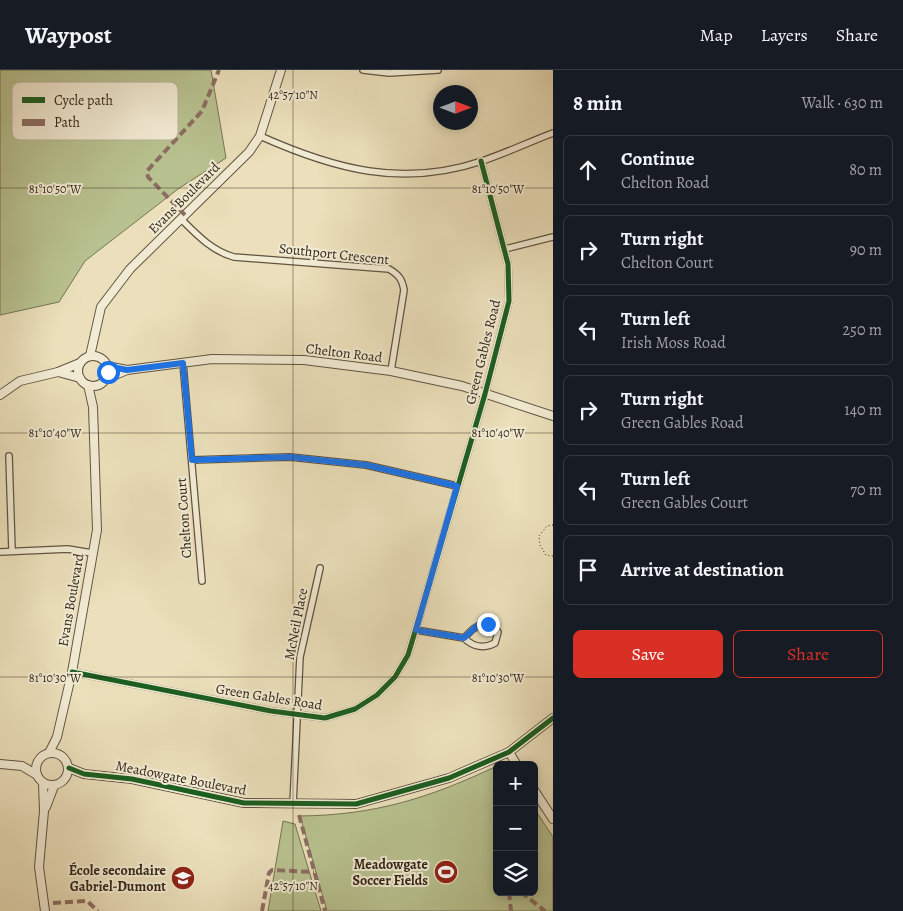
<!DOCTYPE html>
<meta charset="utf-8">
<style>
:root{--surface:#171b24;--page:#242831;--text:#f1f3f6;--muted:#9ea1a6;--line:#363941;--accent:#d93025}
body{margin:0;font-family:Alegreya,serif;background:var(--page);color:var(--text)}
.controls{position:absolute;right:15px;bottom:15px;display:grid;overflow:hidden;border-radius:8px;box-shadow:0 2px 12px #0003}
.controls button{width:45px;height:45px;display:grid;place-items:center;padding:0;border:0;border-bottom:1px solid var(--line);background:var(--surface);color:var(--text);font:25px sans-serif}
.compass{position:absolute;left:433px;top:15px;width:45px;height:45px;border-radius:50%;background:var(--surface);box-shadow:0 2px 12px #0003;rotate:90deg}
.stop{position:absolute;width:15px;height:15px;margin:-11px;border:4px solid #1a73e8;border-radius:50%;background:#fff}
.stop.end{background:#1a73e8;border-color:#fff;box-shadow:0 1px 5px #0008}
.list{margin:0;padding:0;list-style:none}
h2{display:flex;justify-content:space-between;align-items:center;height:65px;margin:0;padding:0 20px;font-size:21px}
h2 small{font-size:16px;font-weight:400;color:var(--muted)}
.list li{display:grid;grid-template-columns:32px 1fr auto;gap:15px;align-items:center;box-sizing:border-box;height:70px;margin:0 10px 10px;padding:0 10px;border:1px solid var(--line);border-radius:8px}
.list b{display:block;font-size:19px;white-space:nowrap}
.list p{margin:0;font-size:16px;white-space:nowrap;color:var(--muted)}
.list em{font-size:16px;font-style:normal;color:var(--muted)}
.actions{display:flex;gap:10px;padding:15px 20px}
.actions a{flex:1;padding:11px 0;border:1px solid var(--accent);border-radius:8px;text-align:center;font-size:18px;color:var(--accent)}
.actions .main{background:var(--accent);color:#fff}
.icon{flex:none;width:28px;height:28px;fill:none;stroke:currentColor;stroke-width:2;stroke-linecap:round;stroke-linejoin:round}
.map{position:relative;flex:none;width:553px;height:841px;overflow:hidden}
header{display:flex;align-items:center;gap:30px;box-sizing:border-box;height:70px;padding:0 25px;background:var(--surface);border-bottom:1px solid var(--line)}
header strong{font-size:24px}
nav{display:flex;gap:28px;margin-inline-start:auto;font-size:18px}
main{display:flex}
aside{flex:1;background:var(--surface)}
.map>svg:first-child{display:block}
</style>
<header>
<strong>Waypost</strong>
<nav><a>Map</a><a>Layers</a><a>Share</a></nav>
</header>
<main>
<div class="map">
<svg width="553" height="841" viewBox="0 0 553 841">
<rect width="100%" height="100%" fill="#ebe0bb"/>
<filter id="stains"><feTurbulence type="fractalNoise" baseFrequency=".004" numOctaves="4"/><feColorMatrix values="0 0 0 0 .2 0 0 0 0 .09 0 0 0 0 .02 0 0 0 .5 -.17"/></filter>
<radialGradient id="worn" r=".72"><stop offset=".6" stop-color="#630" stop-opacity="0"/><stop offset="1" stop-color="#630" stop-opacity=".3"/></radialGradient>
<g fill="#b8c290" stroke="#747454">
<polygon points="0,0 211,0 226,88 178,119 85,191 59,232 0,245"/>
<path d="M497 696V822H534V738L553 767V841H327L300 746C376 745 429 728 497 696Z"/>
<polygon points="283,751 295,754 321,841 268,841"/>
</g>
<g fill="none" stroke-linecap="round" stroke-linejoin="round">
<g stroke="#605442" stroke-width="8">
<g id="minor">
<polyline points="363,0 389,3 438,0"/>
<path d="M260 66C334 99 402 118 482 91 506 83 529 72 553 63"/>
<path d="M181 149C197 165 212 181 234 187L389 199C399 205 402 209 404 220L391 301"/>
<polyline points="505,179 553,167"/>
<polyline points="183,293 202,511"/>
<polyline points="9,386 12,480"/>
<polyline points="192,390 290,387 366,395 457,416"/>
<polyline points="0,482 68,479 92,483"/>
<path d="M416 560 464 568C473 577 484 579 495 573L498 562 492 555 484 553 473 559 464 568"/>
<polyline points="72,602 271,641 325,648 355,639 377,625 395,607 408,585 420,545 485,324 509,231 508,194 481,91"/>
<polyline points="293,734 300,587 320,498"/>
</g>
</g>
<g stroke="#605442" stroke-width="10">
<g id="tertiary">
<polyline points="90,286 101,237 130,199 249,82 260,66 281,0"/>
<circle cx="93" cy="301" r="15"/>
<polyline points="107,296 127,300 212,289 304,290 391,301 462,316 553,346"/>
<polyline points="58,302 80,308"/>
<polyline points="106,309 127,300"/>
<polyline points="0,325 20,311 58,302 80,293"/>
<polyline points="509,682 517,695"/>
<circle cx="52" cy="699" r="16"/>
<polyline points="49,683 57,667 72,602 97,460 93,337 88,315"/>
<polyline points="0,694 22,696 37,705"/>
<polyline points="69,698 84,704 132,709 244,733 356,734 449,708 509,682 553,648"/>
<polyline points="43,713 44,741 39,797 45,841"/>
<polyline points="534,720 553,749"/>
<polyline points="46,737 54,716"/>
</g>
</g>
<polyline stroke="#312619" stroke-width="1" stroke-dasharray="1 2.5" stroke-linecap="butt" points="553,455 547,456 539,466 540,475 546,485 553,486"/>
<use href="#minor" stroke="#f2ebd3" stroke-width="5.5"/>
<use href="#tertiary" stroke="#f2ebd3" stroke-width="8"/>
<g stroke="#8d6e63" stroke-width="4" stroke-dasharray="8 4" stroke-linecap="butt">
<polyline points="185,145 148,107 147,101 202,41 219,0"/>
<polyline points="299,745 325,841"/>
<polyline points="509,822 511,841"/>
<polyline points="521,822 545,841"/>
<polyline points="53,833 87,831 98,841"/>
<polyline points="262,841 269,803 272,800 314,802"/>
</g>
<g stroke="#f2ebd3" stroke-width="8">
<g id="cycleway">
<polyline points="72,602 271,641 325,648 355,639 377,625 395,607 408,585 420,545 485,324 509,231 508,194 481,91"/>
<polyline points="69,698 84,704 132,709 244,733 356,734 449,708 509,682 553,648"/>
</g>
</g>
<use href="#cycleway" stroke="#1b5e20" stroke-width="5"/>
</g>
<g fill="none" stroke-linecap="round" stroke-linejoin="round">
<polyline stroke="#1a73e8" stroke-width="6" points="108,302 107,296 127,300 183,293 192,390 290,387 366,395 457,416 416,560 464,568 479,554 488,554"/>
</g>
<path fill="none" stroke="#312619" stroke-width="1" stroke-opacity="0.45" d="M293 0V841M0 118H553M0 363H553M0 607H553"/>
<defs>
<g id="stadium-disc" transform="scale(1.25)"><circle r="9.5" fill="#8f2418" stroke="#f2ebd3"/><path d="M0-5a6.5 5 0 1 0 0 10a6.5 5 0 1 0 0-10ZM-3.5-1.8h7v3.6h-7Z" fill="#fff"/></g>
<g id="school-disc" transform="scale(1.25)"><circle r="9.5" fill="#8f2418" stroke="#f2ebd3"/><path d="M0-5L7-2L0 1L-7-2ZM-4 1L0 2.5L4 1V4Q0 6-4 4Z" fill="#fff"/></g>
</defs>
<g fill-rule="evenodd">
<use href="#stadium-disc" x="446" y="802"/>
<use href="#school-disc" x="183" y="808"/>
</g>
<g text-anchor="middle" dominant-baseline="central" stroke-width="4" stroke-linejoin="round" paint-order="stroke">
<g font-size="14" fill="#312619" stroke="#f2ebd3">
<text transform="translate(184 128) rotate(-45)">Evans Boulevard</text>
<text transform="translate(334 184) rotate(6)">Southport Crescent</text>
<text transform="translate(483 282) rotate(-76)">Green Gables Road</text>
<text transform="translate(344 283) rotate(7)">Chelton Road</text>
<text transform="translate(184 448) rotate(-94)">Chelton Court</text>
<text transform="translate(71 530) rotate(-80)">Evans Boulevard</text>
<text transform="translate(296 554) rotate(-79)">McNeil Place</text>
<text transform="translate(269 627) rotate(9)">Green Gables Road</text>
<text transform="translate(181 708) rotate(11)">Meadowgate Boulevard</text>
</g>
<g font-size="14" font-weight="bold" fill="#312619" stroke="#f2ebd3" text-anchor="end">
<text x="428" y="794">Meadowgate<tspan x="428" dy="16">Soccer Fields</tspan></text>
<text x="166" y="800">École secondaire<tspan x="166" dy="16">Gabriel-Dumont</tspan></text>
</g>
</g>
<rect x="12" y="12" width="166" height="58" rx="8" fill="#f2ebd3" stroke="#b8b09b" stroke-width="1"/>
<rect x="22" y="27" width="23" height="6" fill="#1b5e20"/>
<rect x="22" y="49" width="23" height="7" fill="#8d6e63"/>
<g font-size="14" fill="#312619">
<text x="54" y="35">Cycle path</text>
<text x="54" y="57">Path</text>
</g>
<g font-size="12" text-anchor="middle" fill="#312619" stroke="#f2ebd3" stroke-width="4" stroke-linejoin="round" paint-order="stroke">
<text x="293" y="29">42°57'10"N</text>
<text x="498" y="123">81°10'50"W</text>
<text x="55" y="123">81°10'50"W</text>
<text x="55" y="367">81°10'40"W</text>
<text x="498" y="367">81°10'40"W</text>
<text x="498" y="612">81°10'30"W</text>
<text x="55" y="612">81°10'30"W</text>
<text x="293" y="820">42°57'10"N</text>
</g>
<rect width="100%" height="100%" filter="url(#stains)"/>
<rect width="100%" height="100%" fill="url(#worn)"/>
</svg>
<div class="controls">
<button>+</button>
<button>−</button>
<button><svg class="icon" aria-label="layers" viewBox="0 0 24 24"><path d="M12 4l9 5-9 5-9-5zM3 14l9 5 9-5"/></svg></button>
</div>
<svg class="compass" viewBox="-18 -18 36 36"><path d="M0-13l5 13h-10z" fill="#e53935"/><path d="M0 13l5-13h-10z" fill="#9ea1a6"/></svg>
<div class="stop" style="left:108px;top:302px"></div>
<div class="stop end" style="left:488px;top:554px"></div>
</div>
<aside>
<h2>8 min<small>Walk · 630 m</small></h2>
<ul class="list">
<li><svg class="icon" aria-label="ahead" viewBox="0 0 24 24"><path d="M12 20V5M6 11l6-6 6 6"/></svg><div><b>Continue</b><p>Chelton Road</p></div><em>80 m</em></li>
<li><svg class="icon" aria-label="right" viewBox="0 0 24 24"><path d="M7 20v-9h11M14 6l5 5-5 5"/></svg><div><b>Turn right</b><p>Chelton Court</p></div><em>90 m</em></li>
<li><svg class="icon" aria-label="left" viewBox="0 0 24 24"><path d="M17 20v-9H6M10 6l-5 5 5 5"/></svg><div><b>Turn left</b><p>Irish Moss Road</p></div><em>250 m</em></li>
<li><svg class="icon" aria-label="right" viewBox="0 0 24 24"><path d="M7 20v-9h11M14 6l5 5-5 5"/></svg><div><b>Turn right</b><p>Green Gables Road</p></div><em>140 m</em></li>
<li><svg class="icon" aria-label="left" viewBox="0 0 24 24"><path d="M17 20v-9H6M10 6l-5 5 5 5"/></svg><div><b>Turn left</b><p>Green Gables Court</p></div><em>70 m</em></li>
<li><svg class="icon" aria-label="arrive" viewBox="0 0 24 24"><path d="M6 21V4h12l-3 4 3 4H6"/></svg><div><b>Arrive at destination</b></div></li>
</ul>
<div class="actions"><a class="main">Save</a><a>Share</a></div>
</aside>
</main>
